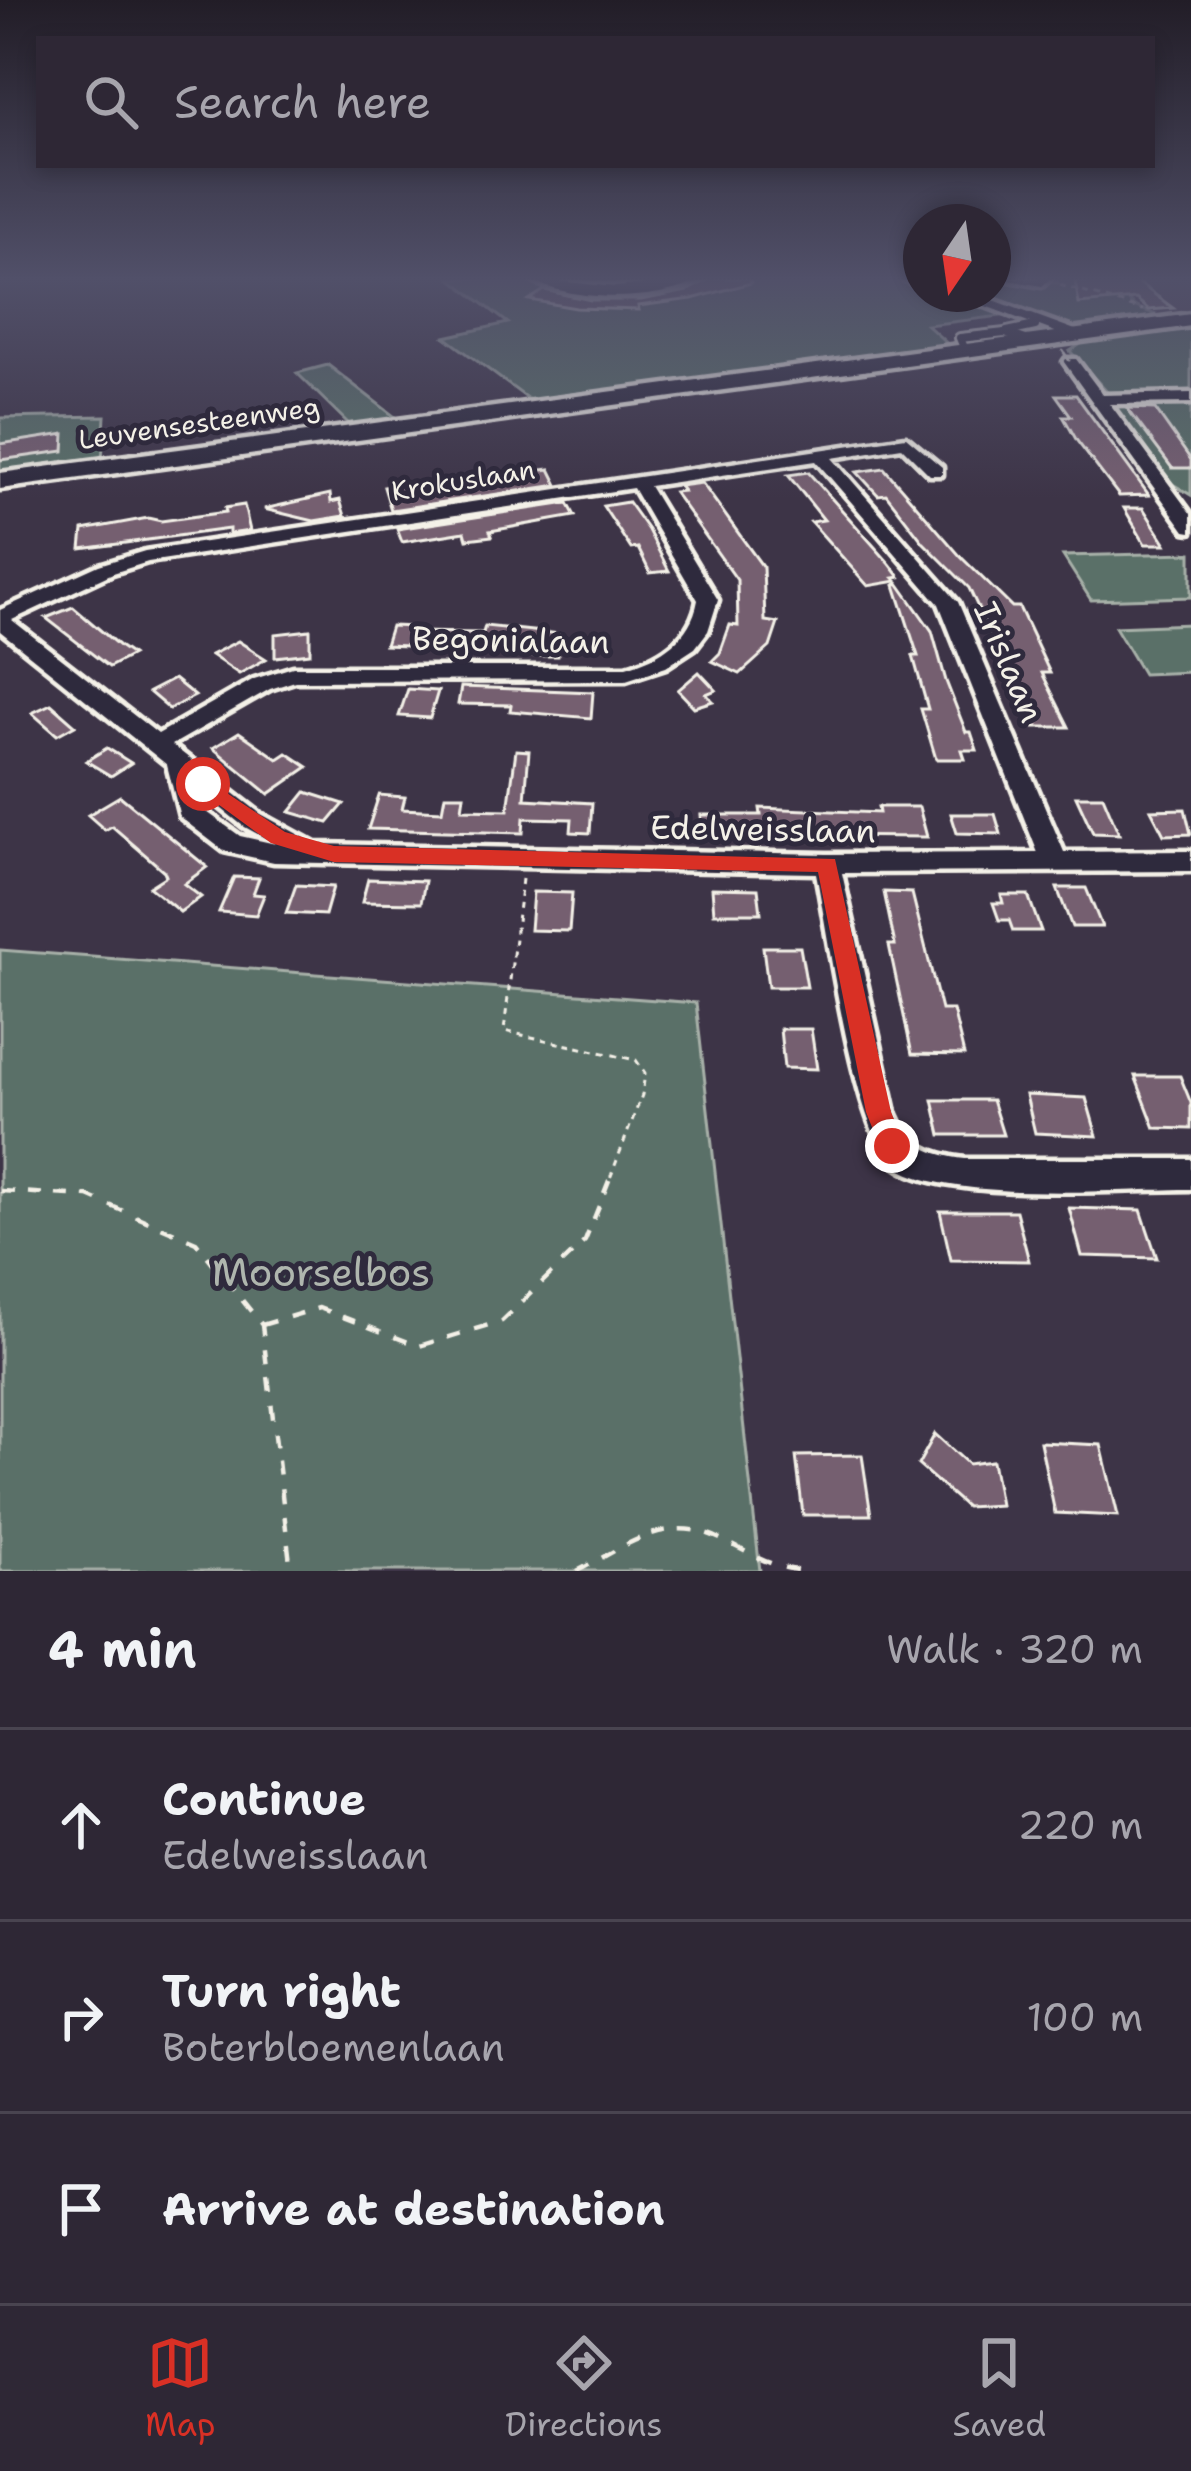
<!DOCTYPE html>
<meta charset="utf-8">
<style>
:root{--surface:#2e2735;--page:#3a3341;--text:#f1f3f6;--muted:#a7a5ad;--line:#494450;--accent:#d93025}
body{margin:0;font-family:"Shantell Sans",sans-serif;background:var(--page);color:var(--text)}
.compass{position:absolute;left:903px;top:204px;width:108px;height:108px;border-radius:50%;background:var(--surface);box-shadow:0 6px 18px #0003;rotate:193deg}
.stop{position:absolute;width:36px;height:36px;margin:-27px;border:9px solid #d93025;border-radius:50%;background:#fff}
.stop.end{background:#d93025;border-color:#fff;box-shadow:0 3px 12px #0008}
.list{margin:0;padding:0;list-style:none}
h2{display:flex;justify-content:space-between;align-items:center;height:156px;margin:0;padding:0 48px;font-size:51px}
h2 small{font-size:39px;font-weight:400;color:var(--muted)}
.list li{display:grid;grid-template-columns:78px 1fr auto;gap:36px;align-items:center;box-sizing:border-box;height:192px;padding:0 48px;border-top:3px solid var(--line)}
.list b{display:block;font-size:45px;white-space:nowrap}
.list p{margin:0;font-size:39px;white-space:nowrap;color:var(--muted)}
.list em{font-size:39px;font-style:normal;color:var(--muted)}
.icon{flex:none;width:66px;height:66px;fill:none;stroke:currentColor;stroke-width:2;stroke-linecap:round;stroke-linejoin:round}
.map{position:relative;flex:none;width:1191px;height:1571px;overflow:hidden}
.search{position:absolute;background:var(--surface);box-shadow:0 6px 18px #0003;left:36px;right:36px;top:36px;height:132px;display:flex;align-items:center;gap:30px;box-sizing:border-box;padding:0 42px;border-radius:0px;color:var(--muted);font-size:45px}
.sheet{height:732px;background:var(--surface)}
nav{display:flex;justify-content:space-around;align-items:center;box-sizing:border-box;height:168px;border-top:3px solid var(--line);background:var(--surface);font-size:33px;color:var(--muted)}
nav a{display:grid;justify-items:center;gap:6px}
nav .on{color:var(--accent)}
.map>svg:first-child{display:block}
</style>
<div class="map">
<svg width="1191" height="1571" viewBox="0 0 1191 1571">
<rect width="100%" height="100%" fill="#3d3447"/>
<filter id="ink" filterUnits="userSpaceOnUse"><feTurbulence type="fractalNoise" baseFrequency=".00833" numOctaves="2"/><feDisplacementMap in="SourceGraphic" scale="24" xChannelSelector="R" yChannelSelector="G"/><feConvolveMatrix kernelMatrix="1 2 1 2 8 2 1 2 1" color-interpolation-filters="sRGB"/></filter>
<g filter="url(#ink)">
<polygon fill="#4e4153" points="1099,278 1191,278 1191,315 1166,319 1136,307"/>
<g fill="#5a6f68" stroke="#a7b0a8" stroke-width="3">
<polygon points="450,278 521,278 569,290 676,289 712,278 897,278 921,285 921,294 949,294 1009,315 927,325 951,347 532,402 445,337 508,323"/>
<polygon points="1055,278 1099,278 1136,307 1166,319 1074,328 968,294 993,294 993,279 1058,283"/>
<polygon points="1191,325 1191,394 1109,394 1070,351 1087,340"/>
<polygon points="328,365 399,420 351,426 297,373"/>
<polygon points="1191,403 1191,495 1166,480 1116,409 1122,405"/>
<polygon points="105,416 102,460 0,473 0,418"/>
<polygon points="1191,553 1191,597 1091,600 1063,556"/>
<polygon points="1191,624 1191,672 1143,674 1115,627"/>
<polygon points="0,950 696,1003 760,1571 0,1571"/>
</g>
<g fill="#755e70" stroke="#f4f1e8" stroke-width="3">
<polygon points="709,278 750,278 751,283 692,299 638,306 639,310 576,308 529,300 544,290 591,300 641,300 687,291"/>
<polygon points="1075,281 1138,282 1173,308 1149,310 1136,299 1079,304"/>
<polygon points="1056,395 1076,395 1149,495 1119,496 1077,441 1063,416 1071,416"/>
<polygon points="1127,408 1155,409 1191,460 1191,468 1172,468"/>
<polygon points="65,434 64,451 0,460 0,444"/>
<polygon points="884,468 961,557 1012,607 1019,607 1050,673 1042,673 1069,727 1034,727 969,588 923,542 886,494 878,495 857,472"/>
<polygon points="550,469 558,485 391,510 384,487 410,483 412,487"/>
<polygon points="808,472 890,564 900,577 894,578 897,581 868,586 811,522 824,520 788,475"/>
<polygon points="702,483 763,567 765,621 778,623 770,647 740,674 712,661 720,653 730,625 738,626 737,580 674,492 683,491 679,486"/>
<polygon points="330,494 331,502 340,500 345,516 314,521 264,509"/>
<polygon points="628,502 648,530 669,571 650,573 638,548 631,549 603,506"/>
<polygon points="568,503 575,516 490,531 492,536 467,539 465,532 402,542 397,529"/>
<polygon points="244,505 250,531 229,534 229,529 81,549 83,530 148,518 161,521 226,512 225,508"/>
<polygon points="1124,508 1143,508 1166,544 1145,544"/>
<polygon points="898,583 932,631 946,681 966,732 971,732 977,750 962,750 965,759 936,759 921,709 928,709 913,656 918,656 895,585"/>
<polygon points="73,607 119,646 132,655 109,667 46,618"/>
<polygon points="391,626 413,627 411,632 483,633 485,626 561,634 558,656 532,656 532,651 385,645"/>
<polygon points="310,630 310,653 275,657 275,634"/>
<polygon points="238,641 266,659 239,674 211,655"/>
<polygon points="699,672 716,690 706,694 713,701 694,707 678,690"/>
<polygon points="174,679 195,696 169,709 149,692"/>
<polygon points="461,687 593,692 591,718 510,711 511,705 458,704"/>
<polygon points="408,689 438,691 430,718 399,716"/>
<polygon points="51,704 75,725 57,735 32,713"/>
<polygon points="239,732 278,759 287,753 308,767 269,794 213,748"/>
<polygon points="107,748 131,763 111,776 86,761"/>
<polygon points="516,750 529,751 525,799 592,803 590,833 571,832 572,819 524,818 523,833 368,829 379,795 405,797 402,809 442,811 445,795 464,795 462,809 508,810"/>
<polygon points="306,792 344,804 328,823 290,812"/>
<polygon points="120,796 207,867 184,884 201,897 180,912 149,887 166,876 164,871 112,826 105,830 88,815"/>
<polygon points="1076,796 1103,796 1119,834 1093,833"/>
<polygon points="878,807 919,807 927,837 703,835 701,815 761,815 760,808 879,813"/>
<polygon points="1185,809 1191,834 1164,835 1151,810"/>
<polygon points="951,814 995,814 1001,834 957,833"/>
<polygon points="234,877 259,878 253,894 264,895 256,915 219,912"/>
<polygon points="368,879 425,881 421,903 362,902"/>
<polygon points="296,885 333,887 325,915 286,913"/>
<polygon points="712,888 758,889 761,913 714,913"/>
<polygon points="1057,888 1086,888 1102,927 1072,927"/>
<polygon points="533,892 572,893 569,931 530,930"/>
<polygon points="884,892 912,893 941,1010 953,1010 964,1055 912,1054 889,945 895,945"/>
<polygon points="1001,895 1028,895 1041,931 1013,931 1009,920 999,920 993,903 1003,903"/>
<polygon points="763,947 800,947 807,987 768,987"/>
<polygon points="780,1029 811,1029 817,1069 784,1068"/>
<polygon points="1135,1076 1180,1076 1191,1103 1191,1129 1155,1128"/>
<polygon points="1026,1095 1086,1098 1097,1136 1035,1133"/>
<polygon points="933,1100 992,1100 1003,1135 941,1135"/>
<polygon points="1069,1208 1141,1210 1157,1258 1082,1256"/>
<polygon points="940,1211 1016,1211 1029,1261 951,1260"/>
<polygon points="935,1434 968,1464 992,1461 1000,1505 966,1507 918,1465"/>
<polygon points="1040,1442 1101,1445 1118,1516 1055,1513"/>
<polygon points="862,1455 871,1515 803,1515 796,1456"/>
</g>
<g fill="none" stroke-linecap="round" stroke-linejoin="round">
<g stroke="#f4f1e8" stroke-width="14">
<g id="service">
<polyline points="1007,332 1035,326"/>
<polyline points="965,350 960,338 1005,333 1029,341"/>
</g>
</g>
<g stroke="#f4f1e8" stroke-width="9">
<g id="minor">
<path d="M527 278 616 287 705 278C660 303 572 303 527 278Z"/>
<polygon points="999,278 1051,278 1042,286"/>
<polygon points="1066,359 1076,359 1103,395 1191,393 1191,403 1110,404 1191,514 1191,532 1185,531 1064,362"/>
<path d="M906 437 942 467V475H930L902 447 832 458 958 602 1064 852 1191 851V871L842 873 895 1112C908 1145 932 1155 965 1159H1191V1189C1125 1189 939 1204 893 1164 854 1130 828 932 816 873L274 862 224 851 180 817 167 765 0 631V610L99 565 145 551ZM816 461 939 604 1038 853 827 854 316 844 261 814 172 745 270 689 295 681 626 680 666 667 695 648 708 631 718 600 649 486ZM633 488 698 600C691 638 662 657 626 667H293L254 679 158 734 12 620 113 573 148 562ZM196 788 243 826 276 844 240 836 200 807Z"/>
</g>
</g>
<g stroke="#f4f1e8" stroke-width="9">
<g id="tertiary">
<polygon points="900,278 921,278 921,287"/>
<polygon points="953,294 977,294 1089,335 1074,339"/>
</g>
</g>
<g stroke="#f4f1e8" stroke-width="9">
<polygon id="primary" points="1191,314 1191,326 0,489 0,473"/>
</g>
<g stroke="#f4f1e8" stroke-width="3" stroke-dasharray="6 6" stroke-linecap="butt">
<polyline points="1060,285 1143,310"/>
<polyline points="522,879 504,1031 636,1060 645,1073 642,1095 609,1181"/>
</g>
<g stroke="#f4f1e8" stroke-width="4.5" stroke-dasharray="14 14" stroke-linecap="butt">
<polyline points="0,1191 88,1196 196,1242 262,1325 291,1571"/>
<polyline points="262,1325 319,1308 419,1346 502,1321 585,1241 610,1178"/>
<path d="M577 1571C625 1547 664 1513 718 1538 745 1550 767 1566 797 1570"/>
</g>
<use href="#service" stroke="#2f2a3d" stroke-width="8"/>
<use href="#minor" fill="#2f2a3d" fill-rule="evenodd"/>
<use href="#tertiary" fill="#2f2a3d" fill-rule="evenodd"/>
<use href="#primary" fill="#2f2a3d" fill-rule="evenodd"/>
<polyline stroke="#f4f1e8" stroke-width="3" points="1063,351 1069,360"/>
</g>
</g>
<linearGradient id="sky" x2="0" y2="1"><stop stop-color="#221d27"/><stop offset="0.56" stop-color="#515069"/><stop offset="1" stop-color="#515069" stop-opacity="0"/></linearGradient>
<rect width="1191" height="498" fill="url(#sky)"/>
<polygon fill="#d93025" points="203,777 285,832 334,846 835,859 891,1112 905,1146 902,1155 883,1155 866,1112 818,872 334,862 271,843 196,788 193,784"/>
<g text-anchor="middle" dominant-baseline="central" stroke-width="10" stroke-linejoin="round" paint-order="stroke">
<g font-size="27" fill="#f4f1e8" stroke="#2f2a3d">
<text transform="translate(199 423) rotate(-8)">Leuvensesteenweg</text>
<text transform="translate(463 480) rotate(-9)">Krokuslaan</text>
</g>
<g font-size="33" fill="#f4f1e8" stroke="#2f2a3d">
<text transform="translate(511 640) rotate(1)">Begonialaan</text>
<text transform="translate(1009 662) rotate(67)">Irislaan</text>
<text transform="translate(763 829) rotate(1)">Edelweisslaan</text>
</g>
<g font-size="39" fill="#afb6ae" stroke="#2f2a3d">
<text x="321" y="1272">Moorselbos</text>
</g>
</g>
</svg>
<svg class="compass" viewBox="-18 -18 36 36"><path d="M0-13l5 13h-10z" fill="#e53935"/><path d="M0 13l5-13h-10z" fill="#a7a5ad"/></svg>
<div class="stop" style="left:203px;top:784px"></div>
<div class="stop end" style="left:892px;top:1146px"></div>
<div class="search"><svg class="icon" aria-label="search" viewBox="0 0 24 24"><circle cx="10" cy="10" r="6"/><path d="M15 15l6 6"/></svg>Search here</div>
</div>
<section class="sheet">
<h2>4 min<small>Walk · 320 m</small></h2>
<ul class="list">
<li><svg class="icon" aria-label="ahead" viewBox="0 0 24 24"><path d="M12 20V5M6 11l6-6 6 6"/></svg><div><b>Continue</b><p>Edelweisslaan</p></div><em>220 m</em></li>
<li><svg class="icon" aria-label="right" viewBox="0 0 24 24"><path d="M7 20v-9h11M14 6l5 5-5 5"/></svg><div><b>Turn right</b><p>Boterbloemenlaan</p></div><em>100 m</em></li>
<li><svg class="icon" aria-label="arrive" viewBox="0 0 24 24"><path d="M6 21V4h12l-3 4 3 4H6"/></svg><div><b>Arrive at destination</b></div></li>
</ul>
</section>
<nav>
<a class="on"><svg class="icon" aria-label="map" viewBox="0 0 24 24"><path d="M3 6l6-2 6 2 6-2v14l-6 2-6-2-6 2zM9 4v14M15 6v14"/></svg>Map</a>
<a><svg class="icon" aria-label="directions" viewBox="0 0 24 24"><path d="M12 3l9 9-9 9-9-9zM9 14v-3h6M13 9l2 2-2 2"/></svg>Directions</a>
<a><svg class="icon" aria-label="saved" viewBox="0 0 24 24"><path d="M7 4h10v16l-5-4-5 4z"/></svg>Saved</a>
</nav>
